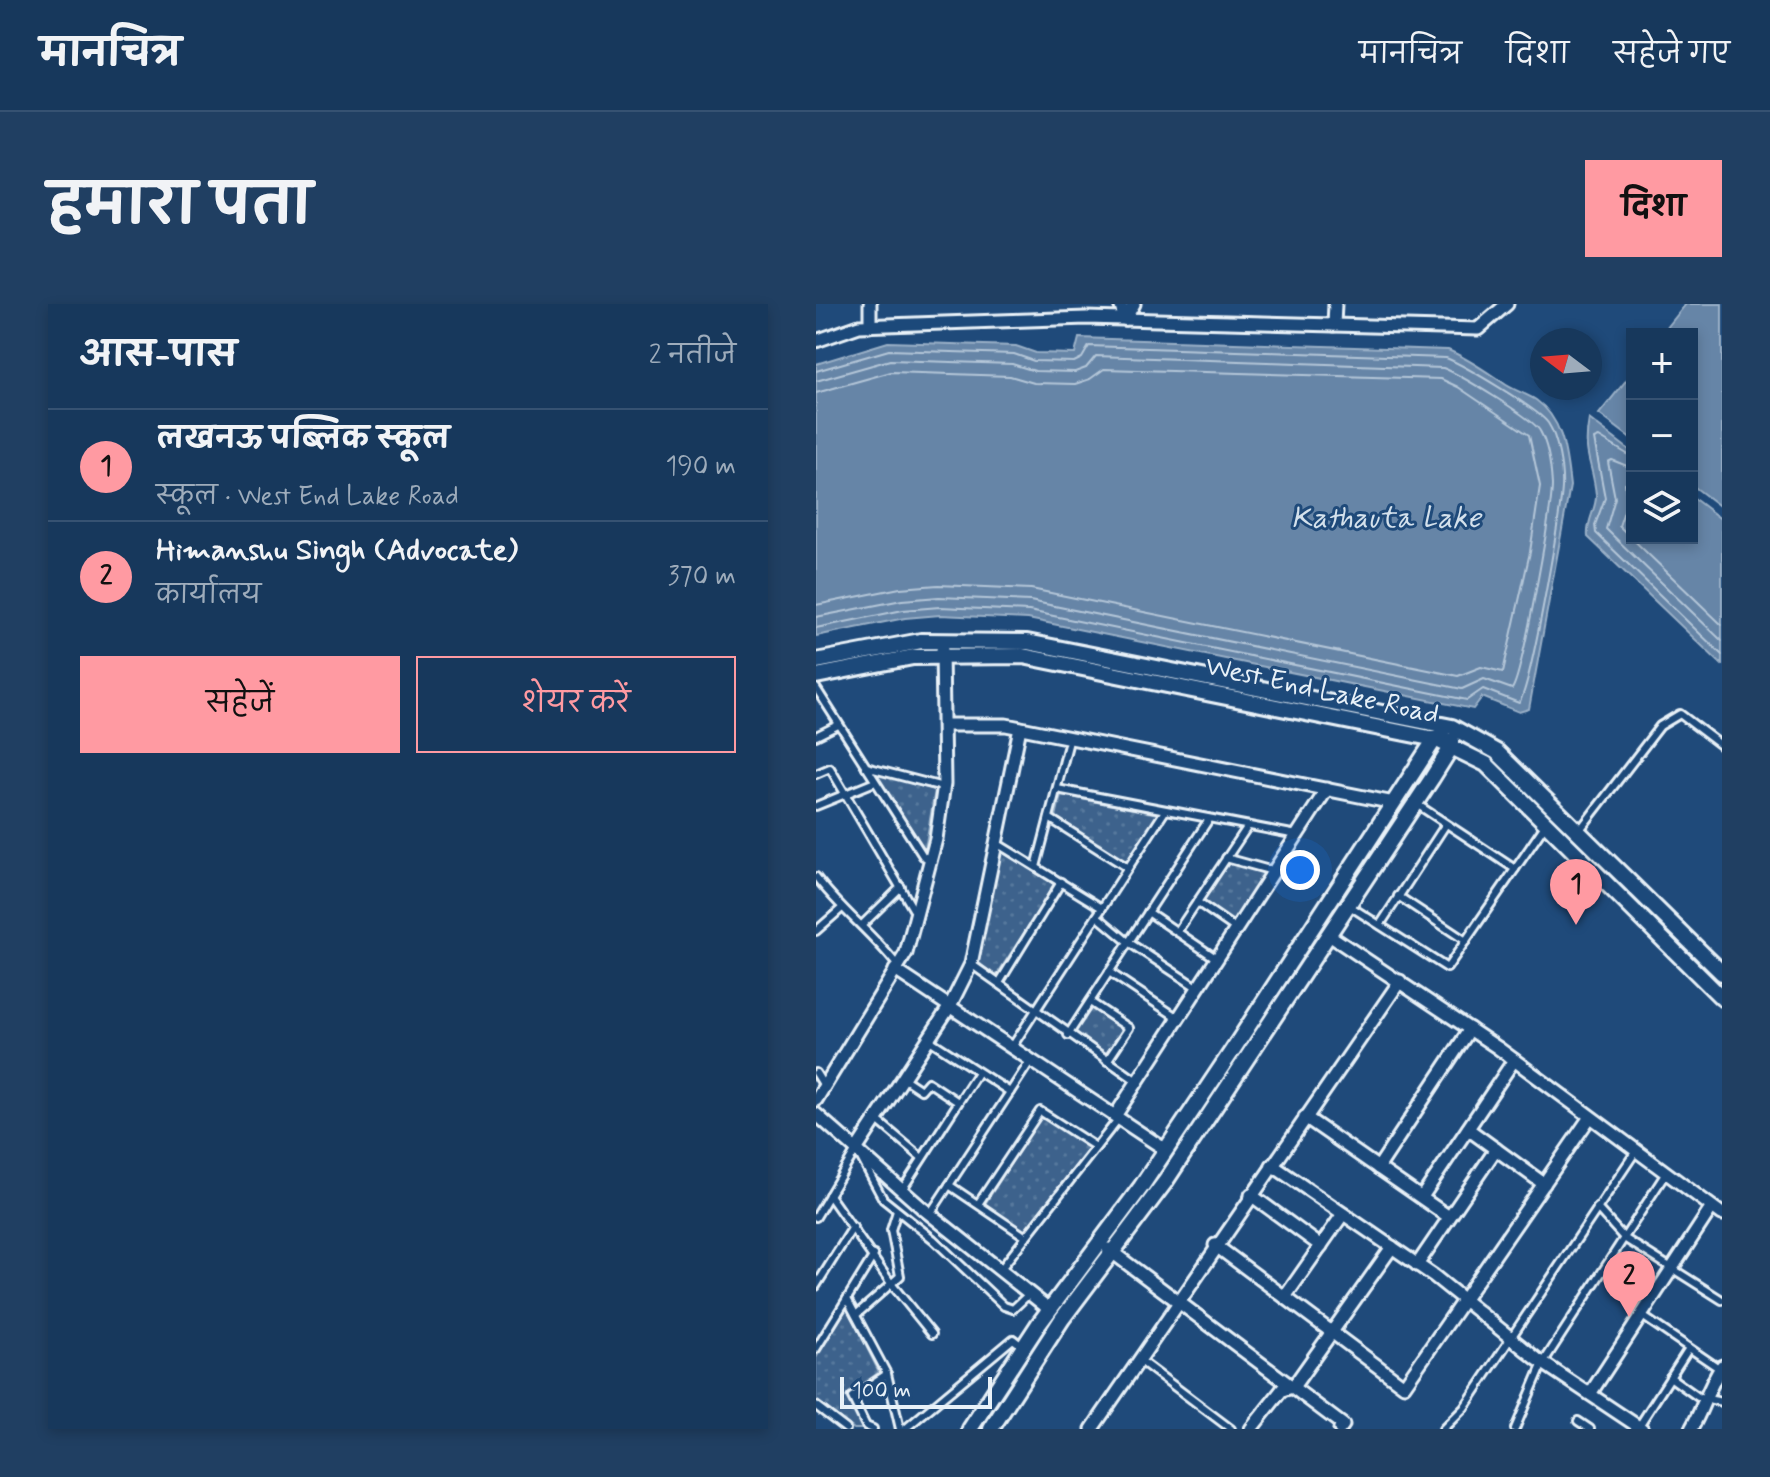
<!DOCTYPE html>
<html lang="hi">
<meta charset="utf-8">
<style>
:root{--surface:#17385c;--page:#203f62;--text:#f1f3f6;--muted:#9eacbb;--line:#365272;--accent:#ff9aa2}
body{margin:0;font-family:Mynerve,"Playpen Sans Deva",sans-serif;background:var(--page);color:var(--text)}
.controls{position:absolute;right:24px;top:24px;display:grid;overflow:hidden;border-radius:0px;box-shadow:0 4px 12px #0003}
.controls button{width:72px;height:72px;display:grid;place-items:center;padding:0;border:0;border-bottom:2px solid var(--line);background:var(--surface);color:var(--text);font:40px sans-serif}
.compass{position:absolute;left:714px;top:24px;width:72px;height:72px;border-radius:50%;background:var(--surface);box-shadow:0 4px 12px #0003;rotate:286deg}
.scale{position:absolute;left:24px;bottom:20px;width:152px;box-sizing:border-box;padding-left:8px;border:4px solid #e8f1f8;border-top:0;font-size:22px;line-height:28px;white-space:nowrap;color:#e8f1f8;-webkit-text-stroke:6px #1f4a7a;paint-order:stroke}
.you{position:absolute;left:484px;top:566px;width:28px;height:28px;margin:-20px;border:6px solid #fff;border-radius:50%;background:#1a73e8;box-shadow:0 0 0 12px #1a73e833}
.badge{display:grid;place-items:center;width:52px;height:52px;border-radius:50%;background:var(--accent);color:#111;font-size:26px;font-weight:700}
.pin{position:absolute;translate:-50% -66px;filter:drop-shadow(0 2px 4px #0008)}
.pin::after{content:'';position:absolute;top:42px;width:28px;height:24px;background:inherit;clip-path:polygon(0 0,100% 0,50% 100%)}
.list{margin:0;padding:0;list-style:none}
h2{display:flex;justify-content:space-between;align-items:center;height:104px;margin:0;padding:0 32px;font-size:34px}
h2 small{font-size:26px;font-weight:400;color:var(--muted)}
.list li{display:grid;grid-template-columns:52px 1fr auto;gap:24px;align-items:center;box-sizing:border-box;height:112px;padding:0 32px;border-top:2px solid var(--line)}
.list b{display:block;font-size:30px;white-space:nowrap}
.list p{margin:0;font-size:26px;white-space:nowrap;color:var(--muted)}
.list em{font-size:26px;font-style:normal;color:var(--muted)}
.actions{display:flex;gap:16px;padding:24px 32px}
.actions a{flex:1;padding:18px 0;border:2px solid var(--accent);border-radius:0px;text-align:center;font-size:28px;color:var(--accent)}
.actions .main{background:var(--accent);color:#111}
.icon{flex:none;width:44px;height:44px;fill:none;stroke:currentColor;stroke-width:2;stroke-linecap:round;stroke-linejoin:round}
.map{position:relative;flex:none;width:906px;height:1125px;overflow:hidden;border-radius:0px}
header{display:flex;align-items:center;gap:48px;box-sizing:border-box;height:112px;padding:0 40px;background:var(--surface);border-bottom:2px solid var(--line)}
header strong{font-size:38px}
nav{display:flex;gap:44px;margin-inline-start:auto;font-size:28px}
.intro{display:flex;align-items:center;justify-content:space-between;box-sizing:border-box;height:192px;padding:0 48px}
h1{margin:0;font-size:56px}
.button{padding:20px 36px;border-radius:0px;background:var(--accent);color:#111;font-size:28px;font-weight:700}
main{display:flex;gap:48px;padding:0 48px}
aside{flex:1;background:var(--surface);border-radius:0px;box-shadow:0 4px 12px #0003}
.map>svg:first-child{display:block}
</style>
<header>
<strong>मानचित्र</strong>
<nav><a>मानचित्र</a><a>दिशा</a><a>सहेजे गए</a></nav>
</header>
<div class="intro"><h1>हमारा पता</h1><a class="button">दिशा</a></div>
<main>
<aside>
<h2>आस-पास<small>2 नतीजे</small></h2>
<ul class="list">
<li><span class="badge">1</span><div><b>लखनऊ पब्लिक स्कूल</b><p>स्कूल · West End Lake Road</p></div><em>190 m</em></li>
<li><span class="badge">2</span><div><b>Himanshu Singh (Advocate)</b><p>कार्यालय</p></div><em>370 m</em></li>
</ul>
<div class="actions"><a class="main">सहेजें</a><a>शेयर करें</a></div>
</aside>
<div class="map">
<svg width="906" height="1125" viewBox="0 0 906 1125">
<defs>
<pattern id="park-dots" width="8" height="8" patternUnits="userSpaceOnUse" patternTransform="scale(2)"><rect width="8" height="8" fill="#3c628c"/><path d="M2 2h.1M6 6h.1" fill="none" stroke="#58799d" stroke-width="1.8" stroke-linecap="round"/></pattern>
</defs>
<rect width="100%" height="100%" fill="#1f4a7a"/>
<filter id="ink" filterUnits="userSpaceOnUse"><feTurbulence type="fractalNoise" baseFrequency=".0125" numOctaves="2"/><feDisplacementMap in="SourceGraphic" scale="16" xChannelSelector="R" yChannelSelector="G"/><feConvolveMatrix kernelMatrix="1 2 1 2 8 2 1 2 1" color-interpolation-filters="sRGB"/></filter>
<g filter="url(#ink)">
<g fill="url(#park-dots)" stroke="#92aac2" stroke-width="2">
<polygon points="58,469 119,486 109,545"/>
<polygon points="245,491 342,510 311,558 240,513"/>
<polygon points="185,547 239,581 180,672 160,657"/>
<polygon points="410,558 453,568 420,620 385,597"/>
<polygon points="276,702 310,725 290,754 256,731"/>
<polygon points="225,812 274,843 208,927 169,900"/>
<polygon points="31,1004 63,1068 30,1093 48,1125 38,1125 0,1096 0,1054"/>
</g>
<g fill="#6685a7" stroke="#9ab0c7" stroke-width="2">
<polygon points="870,0 906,0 906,204 876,181 876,30 846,30"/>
<path d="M263 34 632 46C653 55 668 66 686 78 696 86 709 89 720 96 748 116 750 150 754 182L713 405 703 408 666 393 657 405 212 315 124 311 89 314 0 332V60L72 38 200 42 220 49 259 50Z"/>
<polygon points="816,69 816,135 783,110"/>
<path d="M773 115 816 148V234H876V193L906 216V361L772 233C770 217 781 204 780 191 777 158 766 153 773 115Z"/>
</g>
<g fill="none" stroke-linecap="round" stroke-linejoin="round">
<g stroke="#b4c6d8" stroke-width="2">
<path d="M0 67 73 46 198 50 218 57 258 58 266 54 273 42 630 54C648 61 722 105 732 119 742 134 747 166 746 184 744 212 715 383 703 399L667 385 651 396 213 307 124 303 87 306 0 324"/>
<path d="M0 77 74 56 196 60 219 67 259 68 270 64 280 52 627 64C643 70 718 115 724 127 732 141 735 164 736 181 736 204 706 372 696 385L668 375 646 385 214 297 123 293 86 296 0 313"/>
<polyline points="0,89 75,68 194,72 218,79 259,80 274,75 288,65 625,75 642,83 713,131 724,182 714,248 687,368 665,363 642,372 215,285 122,281 84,284 0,301"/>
<polyline points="816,153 783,133 778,135 789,194 779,221 780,229 906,351"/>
<polyline points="816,164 796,156 792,158 799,194 790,225 906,337"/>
<polyline points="816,176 809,179 811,198 803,222 906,321"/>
</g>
<g stroke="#e8f1f8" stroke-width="12">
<g id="service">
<polyline points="0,384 107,552 115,556"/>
<polyline points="0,432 22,421"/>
<polyline points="50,463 127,483"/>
<polyline points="0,470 14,464 97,605 101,606"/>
<polyline points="241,485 481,531"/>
<polyline points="599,499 699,565"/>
<polyline points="0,502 59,478"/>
<polyline points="233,514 312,564"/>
<polyline points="763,527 844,422 864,410 906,442"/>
<polyline points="182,540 286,604"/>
<polyline points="410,554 457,567"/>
<polyline points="220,563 254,433"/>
<path d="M0 573C25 606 56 629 81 661"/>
<polyline points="582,592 650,637"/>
<polyline points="381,598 420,625"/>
<polyline points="532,601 631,664 730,520"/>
<polyline points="332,608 401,655"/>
<polyline points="281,612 312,638 382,684"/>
<polyline points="46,621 85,583"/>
<polyline points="564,621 630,520"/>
<polyline points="0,627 25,605"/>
<polyline points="361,628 432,522"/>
<polyline points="155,660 321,777"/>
<polyline points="293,668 362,714"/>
<polyline points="183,679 245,578"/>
<polyline points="274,698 313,724 291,757"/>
<polyline points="252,731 393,515"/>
<polyline points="112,735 194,788"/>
<polyline points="196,743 349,507"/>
<polyline points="0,769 8,782"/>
<polyline points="87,774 105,786 112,778 142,798"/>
<polyline points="60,815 106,854"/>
<polyline points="44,852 67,895 117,935 188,1002 197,1005 214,989"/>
<polyline points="133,881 210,933"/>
<polyline points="86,886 162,768"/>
<polyline points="13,891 77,982 116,1030"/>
<polyline points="162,900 224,807 280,843"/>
<polyline points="781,904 808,934 906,996"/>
<polyline points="114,910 215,756"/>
<polyline points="0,913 40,846"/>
<polyline points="184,966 303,814"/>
<polyline points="0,982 37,923"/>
<polyline points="31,995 71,1070 84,1125"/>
<polyline points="40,1011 84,972 75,926 81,907"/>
<polyline points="825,1011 904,1065"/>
<polyline points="0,1045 58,951"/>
<polyline points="322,1055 415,1125"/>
<polyline points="854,1073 882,1093 906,1098"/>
<polyline points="0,1102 30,1125"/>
<polyline points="762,1117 774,1125"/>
<polyline points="823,1122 873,1044"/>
<polyline points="57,1125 50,1122 36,1093 71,1070"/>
<polyline points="89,1125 197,1035 206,1042"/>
<polyline points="627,1125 648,1104 820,847"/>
<polyline points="699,1125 727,1059 850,869"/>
</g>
</g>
<g stroke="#e8f1f8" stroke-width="17">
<g id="minor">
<polyline points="304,0 309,15"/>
<polyline points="309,15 318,0"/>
<polyline points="518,21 519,0"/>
<polyline points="54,22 54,0"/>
<polyline points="0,37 43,22 271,14 662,25 691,0"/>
<polyline points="129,421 190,421 578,499"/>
<polyline points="513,631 682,744 906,910"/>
<polyline points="79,666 350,846"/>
<polyline points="0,796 90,649 120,535 128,480 126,346"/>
<polyline points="0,810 105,903 233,1005"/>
<polyline points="299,812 511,485"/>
<polyline points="489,813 633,913"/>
<polyline points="652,825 728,880"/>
<polyline points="40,846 134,702 155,660 204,424"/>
<polyline points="456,861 618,972 721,1055 826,1125"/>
<polyline points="562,864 654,725"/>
<polyline points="435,891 505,942"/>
<polyline points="606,893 698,756"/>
<polyline points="399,941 588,1082 774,813"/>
<polyline points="292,945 527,1121 524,1125"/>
<polyline points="601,961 680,845"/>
<polyline points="469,993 527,910"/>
<polyline points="466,1086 477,1083 576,943"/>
<polyline points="774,1090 896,903"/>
<polyline points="276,1125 584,677"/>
<polyline points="435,1125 469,1082"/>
<path d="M875 1125C888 1103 892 1083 906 1062"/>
</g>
</g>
<g stroke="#e8f1f8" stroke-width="20">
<g id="tertiary">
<polyline points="0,357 105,337 211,338 636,423 681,448 906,669"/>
<polyline points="0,372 97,353 207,352 619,435 670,460 906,694"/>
<polyline points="154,1125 222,1021 325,883 416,747 619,435 626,430"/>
<polyline points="175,1125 246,1015 349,878 616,474 636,442 636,436"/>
</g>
</g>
<use href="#service" stroke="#1f4a7a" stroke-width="6"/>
<use href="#minor" stroke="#1f4a7a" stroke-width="11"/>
<use href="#tertiary" stroke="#1f4a7a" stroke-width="14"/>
</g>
</g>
<g text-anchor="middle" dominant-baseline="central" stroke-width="6" stroke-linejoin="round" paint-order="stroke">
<g font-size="28" fill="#e8f1f8" stroke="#1f4a7a">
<text transform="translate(506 387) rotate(12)">West End Lake Road</text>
</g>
<g font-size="30" font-style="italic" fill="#d4e1ec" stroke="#1f4a7a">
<text x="570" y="214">Kathauta Lake</text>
</g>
</g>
</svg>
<div class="controls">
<button>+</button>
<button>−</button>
<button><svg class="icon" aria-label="layers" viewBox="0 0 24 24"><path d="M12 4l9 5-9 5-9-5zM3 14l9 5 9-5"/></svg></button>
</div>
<svg class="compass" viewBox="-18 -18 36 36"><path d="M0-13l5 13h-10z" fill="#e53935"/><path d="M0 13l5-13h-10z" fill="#9eacbb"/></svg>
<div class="scale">100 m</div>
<div class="you"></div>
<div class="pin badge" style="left:760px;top:621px">1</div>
<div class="pin badge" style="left:813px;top:1013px">2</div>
</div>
</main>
